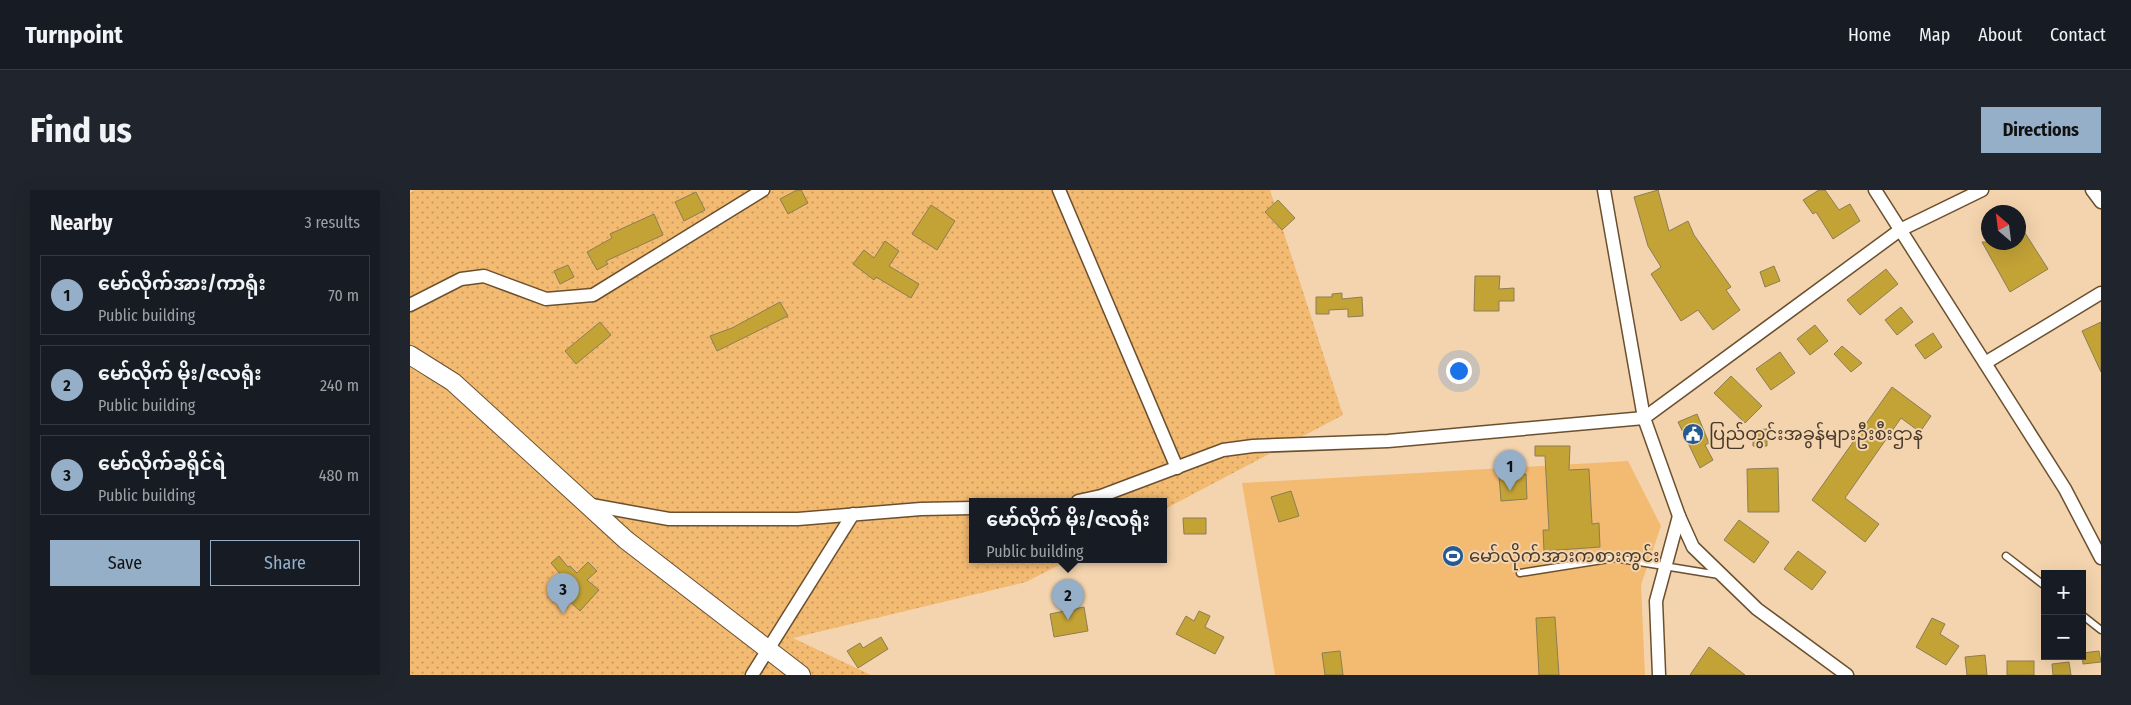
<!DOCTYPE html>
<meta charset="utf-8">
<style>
:root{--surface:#171b24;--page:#20242c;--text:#f1f3f6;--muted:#9ea1a6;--line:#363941;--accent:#95afc9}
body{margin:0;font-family:"Fira Sans Condensed","Noto Sans Myanmar",sans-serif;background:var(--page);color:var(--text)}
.controls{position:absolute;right:15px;bottom:15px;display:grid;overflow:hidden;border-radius:0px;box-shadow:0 5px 20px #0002}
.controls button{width:45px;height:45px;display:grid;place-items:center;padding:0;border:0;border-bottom:1px solid var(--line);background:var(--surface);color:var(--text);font:25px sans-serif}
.compass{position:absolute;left:1571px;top:15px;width:45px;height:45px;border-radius:50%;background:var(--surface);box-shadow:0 5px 20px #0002;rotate:332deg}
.you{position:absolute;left:1048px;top:180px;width:18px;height:18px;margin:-12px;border:4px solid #fff;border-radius:50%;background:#1a73e8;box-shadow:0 0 0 8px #1a73e833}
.badge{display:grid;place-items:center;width:32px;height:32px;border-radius:50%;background:var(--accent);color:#111;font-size:16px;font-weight:700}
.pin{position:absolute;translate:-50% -41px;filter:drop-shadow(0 1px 2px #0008)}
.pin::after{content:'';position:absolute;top:26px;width:18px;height:15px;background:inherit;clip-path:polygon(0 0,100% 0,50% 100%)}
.popup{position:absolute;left:559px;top:308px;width:198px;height:65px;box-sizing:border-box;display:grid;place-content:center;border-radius:0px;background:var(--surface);filter:drop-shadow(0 1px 4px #0005);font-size:16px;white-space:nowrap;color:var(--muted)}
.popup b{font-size:19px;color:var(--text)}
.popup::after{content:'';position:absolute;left:50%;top:100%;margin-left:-10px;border:10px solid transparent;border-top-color:var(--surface)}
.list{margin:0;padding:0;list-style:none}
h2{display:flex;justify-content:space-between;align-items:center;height:65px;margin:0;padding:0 20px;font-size:21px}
h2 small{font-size:16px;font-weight:400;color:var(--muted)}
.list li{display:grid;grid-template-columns:32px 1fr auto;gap:15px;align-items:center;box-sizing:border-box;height:80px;margin:0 10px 10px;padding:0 10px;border:1px solid var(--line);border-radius:0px}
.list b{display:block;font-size:19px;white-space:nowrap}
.list p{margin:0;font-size:16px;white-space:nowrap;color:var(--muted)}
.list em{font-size:16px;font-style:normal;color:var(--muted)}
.actions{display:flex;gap:10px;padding:15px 20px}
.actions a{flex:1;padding:11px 0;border:1px solid var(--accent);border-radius:0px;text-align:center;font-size:18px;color:var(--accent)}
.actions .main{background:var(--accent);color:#111}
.map{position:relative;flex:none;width:1691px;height:485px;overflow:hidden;border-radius:0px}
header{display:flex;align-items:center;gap:30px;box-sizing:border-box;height:70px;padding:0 25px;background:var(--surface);border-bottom:1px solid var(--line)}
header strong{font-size:24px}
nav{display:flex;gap:28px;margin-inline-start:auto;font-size:18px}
.intro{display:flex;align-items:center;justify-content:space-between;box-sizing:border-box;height:120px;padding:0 30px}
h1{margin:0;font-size:35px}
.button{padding:12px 22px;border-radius:0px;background:var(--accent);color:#111;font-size:18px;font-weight:700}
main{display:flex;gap:30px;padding:0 30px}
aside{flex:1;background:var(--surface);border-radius:0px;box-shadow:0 5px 20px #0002}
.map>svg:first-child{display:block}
</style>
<header>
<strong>Turnpoint</strong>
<nav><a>Home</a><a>Map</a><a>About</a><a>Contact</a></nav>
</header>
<div class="intro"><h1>Find us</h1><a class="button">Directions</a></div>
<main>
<aside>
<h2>Nearby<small>3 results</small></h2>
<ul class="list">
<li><span class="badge">1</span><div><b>မော်လိုက်အား/ကာရုံး</b><p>Public building</p></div><em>70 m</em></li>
<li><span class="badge">2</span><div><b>မော်လိုက် မိုး/ဇလရုံး</b><p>Public building</p></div><em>240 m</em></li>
<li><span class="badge">3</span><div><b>မော်လိုက်ခရိုင်ရဲ</b><p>Public building</p></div><em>480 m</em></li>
</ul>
<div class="actions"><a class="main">Save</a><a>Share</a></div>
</aside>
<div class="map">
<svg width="1691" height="485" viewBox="0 0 1691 485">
<defs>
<pattern id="grass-dots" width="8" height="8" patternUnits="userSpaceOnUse" patternTransform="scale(1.25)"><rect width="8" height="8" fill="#f3ba72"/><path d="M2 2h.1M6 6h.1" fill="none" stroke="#c7985e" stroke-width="1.8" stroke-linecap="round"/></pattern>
</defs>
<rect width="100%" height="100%" fill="#f4d4ae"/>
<polygon fill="url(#grass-dots)" points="4,0 860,0 933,225 753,320 753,311 563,311 563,369 661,369 616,392 383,448 461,485 0,485 0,3"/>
<polygon fill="#f3ba72" points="1218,271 1251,336 1231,395 1235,485 865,485 832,293"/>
<g fill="#c3a236" stroke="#8c7e53">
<polygon points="387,0 391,0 398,13 378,24 370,9"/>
<polygon points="1248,0 1259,41 1278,31 1284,45 1321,97 1316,100 1330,120 1303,140 1288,120 1271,131 1241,84 1251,77 1238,56 1224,7"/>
<polygon points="1409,0 1415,0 1429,20 1440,14 1450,31 1423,49 1406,22 1403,24 1393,10"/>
<polygon points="286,2 295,20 274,31 265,12"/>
<polygon points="868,10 885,28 872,40 855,22"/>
<polygon points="521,15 545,31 527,60 502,44"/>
<polygon points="244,24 253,45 196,71 198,74 187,80 177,62 202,48 200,44"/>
<polygon points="1608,32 1638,79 1600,102 1572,52 1608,52"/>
<polygon points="475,51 489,61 479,76 509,94 501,108 466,87 464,90 443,74 454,60 464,68"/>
<polygon points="158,75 164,87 150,94 144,81"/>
<polygon points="1364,76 1370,91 1355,97 1350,82"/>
<polygon points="1476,79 1488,94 1450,125 1437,110"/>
<polygon points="1065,86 1090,86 1089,99 1104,98 1104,111 1089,111 1089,121 1064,121"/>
<polygon points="932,103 932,109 952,107 953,126 938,127 938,119 919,120 919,124 906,124 906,107 922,107 922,104"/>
<polygon points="370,112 378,126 307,161 300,146 322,138"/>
<polygon points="1491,117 1503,132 1487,145 1475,130"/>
<polygon points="190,132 201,145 166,174 155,161"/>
<polygon points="1691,132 1691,182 1672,141"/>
<polygon points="1405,135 1418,151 1400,165 1387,149"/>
<polygon points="1523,143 1532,157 1515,169 1505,155"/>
<polygon points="1432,156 1452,173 1441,182 1424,164"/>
<polygon points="1370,162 1385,183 1361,200 1346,179"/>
<polygon points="1321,186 1352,216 1335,233 1304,203"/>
<polygon points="1482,197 1521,226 1510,242 1491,228 1435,308 1469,334 1455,352 1402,310"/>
<polygon points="1287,224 1299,253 1295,255 1303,270 1290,278 1268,232"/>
<polygon points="1357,239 1357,256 1343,256 1343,240"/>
<polygon points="1125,256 1160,256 1159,280 1179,279 1182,334 1189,333 1190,357 1134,361 1133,340 1139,340 1135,266 1125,266"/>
<polygon points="1368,278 1369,322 1338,322 1337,279"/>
<polygon points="1116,284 1117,309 1091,311 1089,286"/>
<polygon points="881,301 889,326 869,332 861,307"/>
<polygon points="773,328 796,328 796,344 774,344"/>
<polygon points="1329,330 1359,352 1344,373 1314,350"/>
<polygon points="1388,361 1416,382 1402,400 1374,379"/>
<polygon points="149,366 158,377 160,376 167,383 178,372 187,381 177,390 189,400 170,421 142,395 151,385 141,373"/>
<polygon points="674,417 678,441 644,447 640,424"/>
<polygon points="789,421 800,426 795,437 814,447 805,464 766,444 776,426 784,431"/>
<polygon points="1145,427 1149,485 1129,485 1126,428"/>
<polygon points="1522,428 1535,434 1530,444 1549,456 1536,475 1506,457"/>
<polygon points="471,447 478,459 448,478 437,461 450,453 453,458"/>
<polygon points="1299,457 1335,485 1280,485"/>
<polygon points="930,461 933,485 915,485 912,463"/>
<polygon points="1689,461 1691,472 1673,474 1672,463"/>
<polygon points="1575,465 1577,485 1557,485 1555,467"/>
<rect x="1597" y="471" width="27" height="14"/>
<polygon points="1659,472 1661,485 1643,485 1642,474"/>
</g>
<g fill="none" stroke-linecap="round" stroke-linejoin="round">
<g stroke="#6c502e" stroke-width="9">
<g id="lane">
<polyline points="1596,366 1635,396"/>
<polyline points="1110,383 1205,368 1309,385"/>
<polyline points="1672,425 1691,440"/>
</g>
</g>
<g stroke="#6c502e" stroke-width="15">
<g id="street">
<polyline points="649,0 767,278"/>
<polyline points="1194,0 1234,228 1269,326 1283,357 1347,419 1437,485"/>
<polyline points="1465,0 1655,299 1691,368"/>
<polyline points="1682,0 1691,12"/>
<polyline points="0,115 51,89 74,86 136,109 183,105 353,0"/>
<polyline points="1575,173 1691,103"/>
<polyline points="668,311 691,306 813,260 843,256 978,251 1234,228 1490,40 1572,0"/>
<polyline points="176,314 259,329 388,329 511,319 563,318"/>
<polyline points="342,485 443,324"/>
<polyline points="1249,485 1246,411 1269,326"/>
</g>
</g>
<g stroke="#6c502e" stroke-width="20">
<polyline id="secondary" points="0,165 43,192 216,350 391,485"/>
</g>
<use href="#lane" stroke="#fff" stroke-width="6"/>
<use href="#street" stroke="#fff" stroke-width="12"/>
<use href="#secondary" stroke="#fff" stroke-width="18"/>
</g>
<defs>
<g id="civic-disc" transform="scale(1.125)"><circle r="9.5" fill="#245b93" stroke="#f4d4ae"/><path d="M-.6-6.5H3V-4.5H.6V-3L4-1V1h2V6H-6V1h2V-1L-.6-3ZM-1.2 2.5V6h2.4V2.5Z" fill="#fff"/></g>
<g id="stadium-disc" transform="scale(1.125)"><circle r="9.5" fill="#245b93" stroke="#f4d4ae"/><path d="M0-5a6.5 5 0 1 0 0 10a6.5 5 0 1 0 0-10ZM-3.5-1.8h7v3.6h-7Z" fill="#fff"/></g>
</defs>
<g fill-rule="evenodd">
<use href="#civic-disc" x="1283" y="244"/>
<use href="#stadium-disc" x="1043" y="366"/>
</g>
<g text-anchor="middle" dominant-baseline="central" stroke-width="4" stroke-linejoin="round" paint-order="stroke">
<g font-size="18" fill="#46392a" stroke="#f4d4ae" text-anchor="start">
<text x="1299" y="244">ပြည်တွင်းအခွန်များဦးစီးဌာန</text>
<text x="1059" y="366">မော်လိုက်အားကစားကွင်း</text>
</g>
</g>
</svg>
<div class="controls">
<button>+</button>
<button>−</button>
</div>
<svg class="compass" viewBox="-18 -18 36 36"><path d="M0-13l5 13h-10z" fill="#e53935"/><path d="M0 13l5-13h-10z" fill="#9ea1a6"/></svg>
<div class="you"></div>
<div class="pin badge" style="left:1100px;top:301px">1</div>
<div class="pin badge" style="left:658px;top:430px">2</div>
<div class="popup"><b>မော်လိုက် မိုး/ဇလရုံး</b>Public building</div>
<div class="pin badge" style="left:153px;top:424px">3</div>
</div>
</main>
